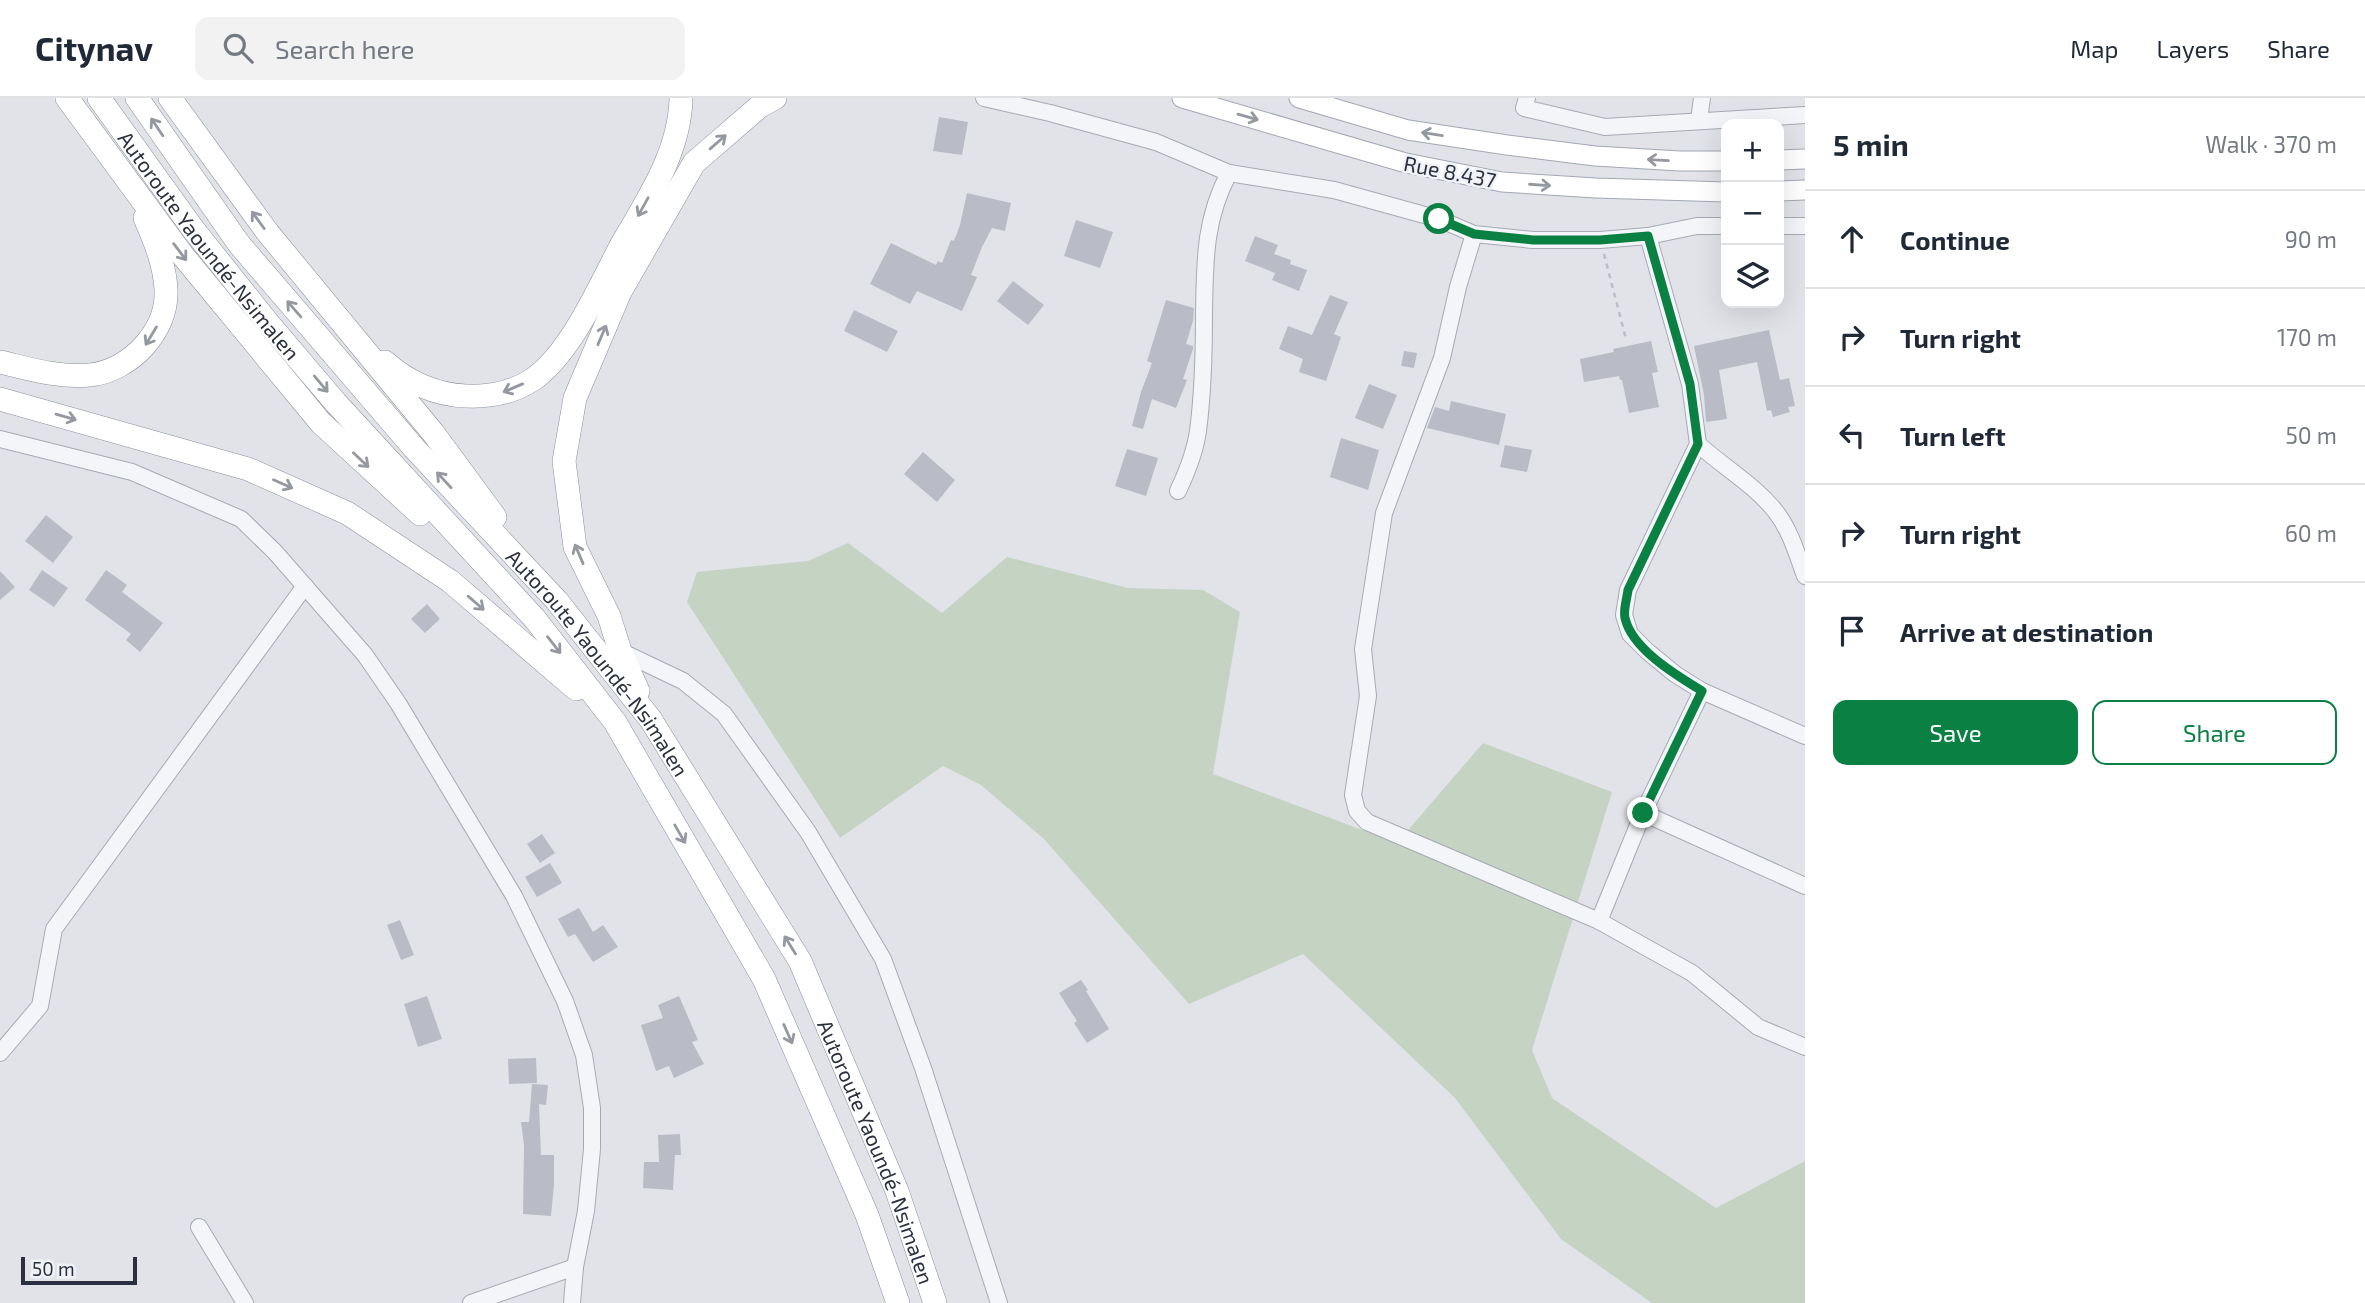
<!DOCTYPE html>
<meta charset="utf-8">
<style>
:root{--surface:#fff;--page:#f2f2f3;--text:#1f2937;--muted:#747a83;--line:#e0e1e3;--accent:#0b8043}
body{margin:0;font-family:"Exo 2",sans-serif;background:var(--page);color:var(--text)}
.controls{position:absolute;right:21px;top:21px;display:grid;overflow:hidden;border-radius:14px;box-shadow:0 7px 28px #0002}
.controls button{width:63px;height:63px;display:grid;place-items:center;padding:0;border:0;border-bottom:2px solid var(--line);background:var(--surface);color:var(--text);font:35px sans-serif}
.scale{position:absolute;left:21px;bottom:18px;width:116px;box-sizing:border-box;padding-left:7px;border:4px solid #2a3040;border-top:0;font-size:19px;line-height:24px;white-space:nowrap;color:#2a3040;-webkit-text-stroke:5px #f1f2f7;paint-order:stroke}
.stop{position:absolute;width:21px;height:21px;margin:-16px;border:5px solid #0b8043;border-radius:50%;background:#fff}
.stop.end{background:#0b8043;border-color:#fff;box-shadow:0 2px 7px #0008}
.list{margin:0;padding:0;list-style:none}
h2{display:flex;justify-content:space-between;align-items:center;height:91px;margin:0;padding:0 28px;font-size:30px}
h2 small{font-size:23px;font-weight:400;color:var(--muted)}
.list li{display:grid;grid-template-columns:46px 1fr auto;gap:21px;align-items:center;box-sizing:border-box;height:98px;padding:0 28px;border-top:2px solid var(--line)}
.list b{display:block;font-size:26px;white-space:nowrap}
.list em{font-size:23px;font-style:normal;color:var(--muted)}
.actions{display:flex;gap:14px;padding:21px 28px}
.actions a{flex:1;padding:16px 0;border:2px solid var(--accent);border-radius:14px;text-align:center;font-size:24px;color:var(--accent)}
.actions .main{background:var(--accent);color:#fff}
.icon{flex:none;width:38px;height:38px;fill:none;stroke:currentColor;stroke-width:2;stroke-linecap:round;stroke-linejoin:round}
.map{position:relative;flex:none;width:1805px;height:1205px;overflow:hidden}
header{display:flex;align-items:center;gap:42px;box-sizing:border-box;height:98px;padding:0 35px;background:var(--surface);border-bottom:2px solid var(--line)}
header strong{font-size:33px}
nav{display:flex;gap:38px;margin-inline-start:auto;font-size:24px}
.search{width:490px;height:63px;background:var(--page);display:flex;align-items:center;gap:18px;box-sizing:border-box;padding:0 24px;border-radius:14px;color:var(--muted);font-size:26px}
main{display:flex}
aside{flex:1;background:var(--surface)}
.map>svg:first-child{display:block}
</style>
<header>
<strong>Citynav</strong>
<div class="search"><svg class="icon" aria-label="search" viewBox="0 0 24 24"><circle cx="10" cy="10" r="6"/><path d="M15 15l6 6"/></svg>Search here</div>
<nav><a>Map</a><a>Layers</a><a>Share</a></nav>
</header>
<main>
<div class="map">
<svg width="1805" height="1205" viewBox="0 0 1805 1205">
<rect width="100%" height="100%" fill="#e1e3e9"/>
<polygon fill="#c5d3c3" points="848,445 942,515 1007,459 1128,490 1203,492 1240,514 1213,676 1397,745 1483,645 1612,694 1532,952 1552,1000 1716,1110 1805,1063 1805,1205 1652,1205 1561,1141 1455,1000 1303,856 1189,906 1044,741 981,687 943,668 840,740 687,504 697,474 808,463"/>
<g fill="#b9bcc6">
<polygon points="939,19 968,24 962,57 933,53"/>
<polygon points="967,95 1011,105 1005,133 992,130 982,149 971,177 977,179 962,213 917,193 910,206 870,186 891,145 936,167 938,163 942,165 951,142 954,143 960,127"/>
<polygon points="1076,122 1113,134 1100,170 1064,158"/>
<polygon points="1255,138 1278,147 1274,156 1291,162 1290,166 1307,172 1299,193 1272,182 1275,175 1245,163"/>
<polygon points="1013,183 1044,207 1028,227 997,203"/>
<polygon points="1330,197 1348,204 1334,236 1341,239 1326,283 1299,274 1303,261 1279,251 1288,228 1312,237"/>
<polygon points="1166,202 1194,210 1193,223 1186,246 1193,248 1193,251 1183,281 1187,282 1176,310 1152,301 1143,331 1132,328 1141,294 1152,265 1147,263"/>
<polygon points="854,212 898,233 887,254 844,233"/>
<polygon points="1769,232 1780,282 1789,280 1795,308 1788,309 1790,314 1773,319 1771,312 1767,313 1757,264 1719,272 1727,321 1706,324 1704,297 1694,248"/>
<polygon points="1651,243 1658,274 1652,275 1659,309 1629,315 1622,282 1620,282 1619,278 1584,284 1580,261 1614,254 1613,251"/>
<polygon points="1404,253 1417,255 1414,270 1401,268"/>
<polygon points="1369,286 1397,297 1383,331 1355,320"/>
<polygon points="1451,303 1506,316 1499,347 1427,330 1435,309 1449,313"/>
<polygon points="1341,340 1379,352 1368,392 1330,379"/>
<polygon points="1505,347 1532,352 1527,374 1500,369"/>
<polygon points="1127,351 1158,360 1146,398 1115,388"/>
<polygon points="923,354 955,382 937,404 904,376"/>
<polygon points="46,417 73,439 53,465 25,443"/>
<polygon points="42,472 68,490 54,509 29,492"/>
<polygon points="106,472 127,487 122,494 163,525 140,554 126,542 131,536 85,502"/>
<polygon points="0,473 15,489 0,502"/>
<polygon points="427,506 440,521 425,535 411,521"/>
<polygon points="542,736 555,755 540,765 527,746"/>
<polygon points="550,765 562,785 537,799 525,779"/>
<polygon points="579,810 593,834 603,827 618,849 593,864 575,836 568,839 558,821"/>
<polygon points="400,822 414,857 401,862 387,827"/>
<polygon points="1081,882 1088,892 1086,893 1109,931 1087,945 1074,925 1077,923 1059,895"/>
<polygon points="427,898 442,941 418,949 404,906"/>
<polygon points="679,898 698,942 692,944 704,966 674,980 669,968 656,973 641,927 663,920 658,907"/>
<polygon points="536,960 537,985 509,986 508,961"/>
<polygon points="532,986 548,987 546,1007 539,1006 541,1057 554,1057 554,1086 551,1118 523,1116 524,1047 521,1024 529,1024"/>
<polygon points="680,1036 681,1057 675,1057 673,1092 643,1090 644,1064 659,1064 658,1037"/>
</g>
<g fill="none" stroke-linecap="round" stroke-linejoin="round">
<g stroke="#a6aab3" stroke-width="18">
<g id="minor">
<polyline points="984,0 1050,15 1156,44 1229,75 1334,92 1439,121 1474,136 1533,142 1600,142 1648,138 1697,128 1726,128"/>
<polyline points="1527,0 1524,10 1605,29 1805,17"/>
<polyline points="1699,22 1702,0"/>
<polyline points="1779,128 1805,128"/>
<polyline points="1474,136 1458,189 1442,260 1384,415 1363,551 1368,598 1353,697 1357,713 1367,724 1599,823 1692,875 1758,929 1805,949"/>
<polyline points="1648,138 1690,286 1698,346 1628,492 1624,517 1630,536 1647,553 1675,576 1702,593 1805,638"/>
<polyline points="0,341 132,374 241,421 275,454 365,557 398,605 514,798 565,903 584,957 592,1010 592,1051 586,1113 575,1169 572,1205"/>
<path d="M1698 346C1723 369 1755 387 1776 414 1790 432 1797 456 1805 478"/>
<path d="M1178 393C1187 374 1195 354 1198 333 1203 295 1204 254 1204 215 1205 164 1204 122 1229 75"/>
<polyline points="620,553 683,583 724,616 808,734 883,861 923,970 999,1205"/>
<polyline points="1643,715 1805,788"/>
<polyline points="1599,823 1643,715 1702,593"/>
<polyline points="0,955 40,908 54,831 305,488"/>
<polyline points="199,1129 245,1205"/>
<polyline points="471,1205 575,1169"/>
</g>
</g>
<g stroke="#a1a7b4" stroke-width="21">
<g id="major">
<polyline points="1182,0 1406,65 1502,84 1596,90 1726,94"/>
<polyline points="1299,0 1408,32 1507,47 1595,58 1680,63 1726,63"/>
<polyline points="1779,62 1805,61"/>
<polyline points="1779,93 1805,92"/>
</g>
</g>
<g stroke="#898f9f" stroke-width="24">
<g id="highway">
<polyline points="67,0 184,159 321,325 420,416"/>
<path id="s1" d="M99 0 193 131 268 225 336 305 535 521 615 624 764 881 867 1117 898 1205"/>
<path id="s2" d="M137 0 239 146 414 350 557 503 651 622 800 863 897 1093 935 1205"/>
<polyline points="170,0 268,135 434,336 495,419"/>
<path d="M0 264C30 271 59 280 90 277 130 273 168 233 166 192 165 167 155 143 145 120"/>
<path d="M385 264C407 284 436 297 466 298 489 299 512 295 532 282 571 256 600 187 622 146 648 101 680 54 681 0"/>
<polyline points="0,301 248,371 347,415 450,483 576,591"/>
<polyline points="638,593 620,553 609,518 575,449 564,363 575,300 620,194 694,65 760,8 775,0"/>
</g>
</g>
<polyline stroke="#bbbec4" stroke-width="2.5" stroke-dasharray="5 5" stroke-linecap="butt" points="1604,156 1626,241"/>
<use href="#minor" stroke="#f4f5f8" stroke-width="16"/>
<use href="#major" stroke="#fff" stroke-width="19"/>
<use href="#highway" stroke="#fff" stroke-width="23"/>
</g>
<defs><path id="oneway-shaft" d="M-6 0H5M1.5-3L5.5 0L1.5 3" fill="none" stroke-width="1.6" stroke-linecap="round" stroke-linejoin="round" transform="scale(1.75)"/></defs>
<g stroke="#9498a0">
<use href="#oneway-shaft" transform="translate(1248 19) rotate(16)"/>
<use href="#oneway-shaft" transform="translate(157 29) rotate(-124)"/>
<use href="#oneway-shaft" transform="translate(1432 36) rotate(-171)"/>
<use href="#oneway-shaft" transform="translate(718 44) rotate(-41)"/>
<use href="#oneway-shaft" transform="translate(1658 62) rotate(-177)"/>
<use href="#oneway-shaft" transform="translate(1540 87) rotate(4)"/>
<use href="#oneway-shaft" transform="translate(643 109) rotate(119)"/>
<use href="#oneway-shaft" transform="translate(258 122) rotate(-126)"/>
<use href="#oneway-shaft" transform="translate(180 154) rotate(53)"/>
<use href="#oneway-shaft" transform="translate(294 211) rotate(-131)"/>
<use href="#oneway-shaft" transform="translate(602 237) rotate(-67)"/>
<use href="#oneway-shaft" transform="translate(151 238) rotate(121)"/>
<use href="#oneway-shaft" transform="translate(321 286) rotate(50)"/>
<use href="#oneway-shaft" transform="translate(513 290) rotate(157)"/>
<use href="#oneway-shaft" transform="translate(66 319) rotate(16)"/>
<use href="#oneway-shaft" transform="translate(361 362) rotate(43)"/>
<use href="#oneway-shaft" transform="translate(444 382) rotate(-133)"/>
<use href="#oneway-shaft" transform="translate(283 386) rotate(24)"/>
<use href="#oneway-shaft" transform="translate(579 456) rotate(-113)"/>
<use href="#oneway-shaft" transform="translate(476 505) rotate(41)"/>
<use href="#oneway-shaft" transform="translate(554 547) rotate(52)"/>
<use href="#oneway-shaft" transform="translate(680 736) rotate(60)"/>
<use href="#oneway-shaft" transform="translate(790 847) rotate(-122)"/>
<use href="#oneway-shaft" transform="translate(788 936) rotate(66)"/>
</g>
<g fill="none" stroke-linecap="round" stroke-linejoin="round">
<path stroke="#0b8043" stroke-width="9" d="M1439 121 1474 136 1533 142H1600L1648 138 1690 286 1698 346 1628 492C1627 501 1623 512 1625 520 1632 551 1676 577 1702 593L1643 715"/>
</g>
<g text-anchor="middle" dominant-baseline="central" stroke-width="5" stroke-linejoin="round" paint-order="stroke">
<g font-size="21" fill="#2a3040" stroke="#f1f2f7">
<text transform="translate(1450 73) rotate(11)">Rue 8.437</text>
<text stroke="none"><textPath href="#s1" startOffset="184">Autoroute Yaoundé-Nsimalen</textPath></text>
<text stroke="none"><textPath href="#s2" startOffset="730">Autoroute Yaoundé-Nsimalen</textPath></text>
<text stroke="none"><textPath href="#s2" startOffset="1297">Autoroute Yaoundé-Nsimalen</textPath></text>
</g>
</g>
</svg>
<div class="controls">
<button>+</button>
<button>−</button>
<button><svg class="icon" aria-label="layers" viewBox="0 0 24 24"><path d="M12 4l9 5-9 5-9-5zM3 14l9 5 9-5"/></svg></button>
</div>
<div class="scale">50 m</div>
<div class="stop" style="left:1439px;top:121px"></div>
<div class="stop end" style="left:1643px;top:715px"></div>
</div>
<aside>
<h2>5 min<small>Walk · 370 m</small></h2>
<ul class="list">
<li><svg class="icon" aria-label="ahead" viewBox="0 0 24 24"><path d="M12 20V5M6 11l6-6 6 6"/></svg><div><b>Continue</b></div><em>90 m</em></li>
<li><svg class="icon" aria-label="right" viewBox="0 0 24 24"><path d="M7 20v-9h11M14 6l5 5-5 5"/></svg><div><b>Turn right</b></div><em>170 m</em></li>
<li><svg class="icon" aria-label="left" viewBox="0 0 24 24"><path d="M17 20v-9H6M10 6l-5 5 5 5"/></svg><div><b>Turn left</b></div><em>50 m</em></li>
<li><svg class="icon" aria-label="right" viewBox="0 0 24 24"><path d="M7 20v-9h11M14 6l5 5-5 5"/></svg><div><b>Turn right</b></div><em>60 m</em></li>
<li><svg class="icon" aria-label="arrive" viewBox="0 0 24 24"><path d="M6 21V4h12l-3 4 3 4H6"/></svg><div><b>Arrive at destination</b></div></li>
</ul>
<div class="actions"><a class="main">Save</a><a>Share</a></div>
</aside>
</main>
